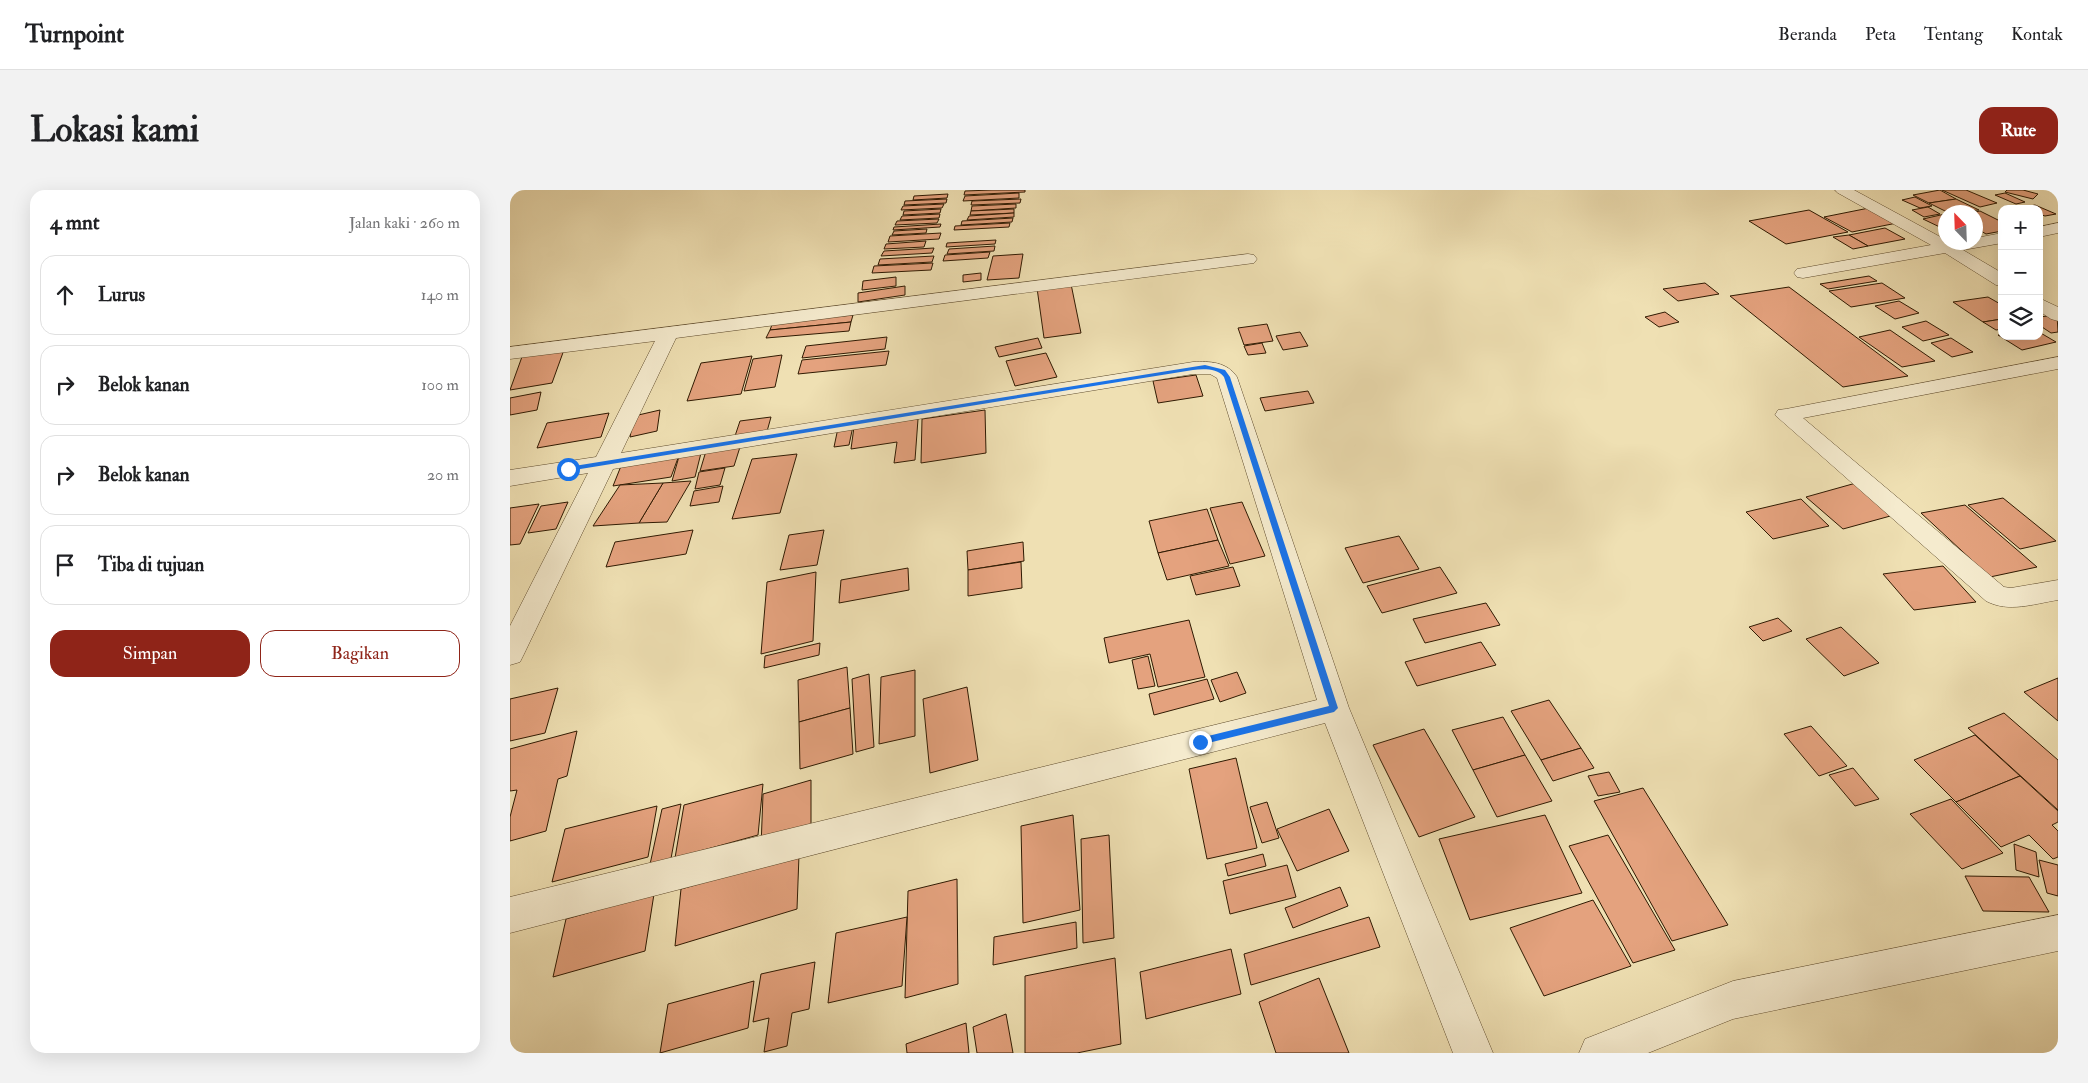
<!DOCTYPE html>
<html lang="id">
<meta charset="utf-8">
<style>
:root{--surface:#fff;--page:#f2f2f2;--text:#202124;--muted:#757577;--line:#e0e0e0;--accent:#8f2418}
body{margin:0;font-family:"IM FELL Double Pica",serif;background:var(--page);color:var(--text)}
.controls{position:absolute;right:15px;top:15px;display:grid;overflow:hidden;border-radius:10px;box-shadow:0 5px 20px #0002}
.controls button{width:45px;height:45px;display:grid;place-items:center;padding:0;border:0;border-bottom:1px solid var(--line);background:var(--surface);color:var(--text);font:25px sans-serif}
.compass{position:absolute;left:1428px;top:15px;width:45px;height:45px;border-radius:50%;background:var(--surface);box-shadow:0 5px 20px #0002;rotate:337deg}
.stop{position:absolute;width:15px;height:15px;margin:-11px;border:4px solid #1a73e8;border-radius:50%;background:#fff}
.stop.end{background:#1a73e8;border-color:#fff;box-shadow:0 1px 5px #0008}
.list{margin:0;padding:0;list-style:none}
h2{display:flex;justify-content:space-between;align-items:center;height:65px;margin:0;padding:0 20px;font-size:21px}
h2 small{font-size:16px;font-weight:400;color:var(--muted)}
.list li{display:grid;grid-template-columns:32px 1fr auto;gap:15px;align-items:center;box-sizing:border-box;height:80px;margin:0 10px 10px;padding:0 10px;border:1px solid var(--line);border-radius:15px}
.list b{display:block;font-size:19px;white-space:nowrap}
.list em{font-size:16px;font-style:normal;color:var(--muted)}
.actions{display:flex;gap:10px;padding:15px 20px}
.actions a{flex:1;padding:11px 0;border:1px solid var(--accent);border-radius:15px;text-align:center;font-size:18px;color:var(--accent)}
.actions .main{background:var(--accent);color:#fff}
.icon{flex:none;width:28px;height:28px;fill:none;stroke:currentColor;stroke-width:2;stroke-linecap:round;stroke-linejoin:round}
.map{position:relative;flex:none;width:1548px;height:863px;overflow:hidden;border-radius:15px}
header{display:flex;align-items:center;gap:30px;box-sizing:border-box;height:70px;padding:0 25px;background:var(--surface);border-bottom:1px solid var(--line)}
header strong{font-size:24px}
nav{display:flex;gap:28px;margin-inline-start:auto;font-size:18px}
.intro{display:flex;align-items:center;justify-content:space-between;box-sizing:border-box;height:120px;padding:0 30px}
h1{margin:0;font-size:35px}
.button{padding:12px 22px;border-radius:15px;background:var(--accent);color:#fff;font-size:18px;font-weight:700}
main{display:flex;gap:30px;padding:0 30px}
aside{flex:1;background:var(--surface);border-radius:15px;box-shadow:0 5px 20px #0002}
.map>svg:first-child{display:block}
</style>
<header>
<strong>Turnpoint</strong>
<nav><a>Beranda</a><a>Peta</a><a>Tentang</a><a>Kontak</a></nav>
</header>
<div class="intro"><h1>Lokasi kami</h1><a class="button">Rute</a></div>
<main>
<aside>
<h2>4 mnt<small>Jalan kaki · 260 m</small></h2>
<ul class="list">
<li><svg class="icon" aria-label="ahead" viewBox="0 0 24 24"><path d="M12 20V5M6 11l6-6 6 6"/></svg><div><b>Lurus</b></div><em>140 m</em></li>
<li><svg class="icon" aria-label="right" viewBox="0 0 24 24"><path d="M7 20v-9h11M14 6l5 5-5 5"/></svg><div><b>Belok kanan</b></div><em>100 m</em></li>
<li><svg class="icon" aria-label="right" viewBox="0 0 24 24"><path d="M7 20v-9h11M14 6l5 5-5 5"/></svg><div><b>Belok kanan</b></div><em>20 m</em></li>
<li><svg class="icon" aria-label="arrive" viewBox="0 0 24 24"><path d="M6 21V4h12l-3 4 3 4H6"/></svg><div><b>Tiba di tujuan</b></div></li>
</ul>
<div class="actions"><a class="main">Simpan</a><a>Bagikan</a></div>
</aside>
<div class="map">
<svg width="1548" height="863" viewBox="0 0 1548 863">
<rect width="100%" height="100%" fill="#efe0b3"/>
<filter id="stains"><feTurbulence type="fractalNoise" baseFrequency=".004" numOctaves="4"/><feColorMatrix values="0 0 0 0 .2 0 0 0 0 .09 0 0 0 0 .02 0 0 0 .5 -.17"/></filter>
<radialGradient id="worn" r=".72"><stop offset=".6" stop-color="#630" stop-opacity="0"/><stop offset="1" stop-color="#630" stop-opacity=".3"/></radialGradient>
<g fill="#e4a27e" stroke="#2f1a02">
<polygon points="482,0 515,0 515,2 454,5 455,1"/>
<polygon points="1430,0 1446,9 1419,13 1403,5"/>
<polygon points="1432,0 1456,0 1487,13 1470,17"/>
<polygon points="1497,0 1513,0 1528,4 1523,9 1495,2"/>
<polygon points="509,3 509,8 453,11 455,6"/>
<polygon points="1495,3 1515,12 1506,14 1485,5"/>
<polygon points="438,4 437,8 403,10 404,6"/>
<polygon points="1405,7 1422,16 1410,18 1392,10"/>
<polygon points="437,9 436,13 394,15 395,11"/>
<polygon points="511,9 510,13 461,15 462,11"/>
<polygon points="1446,9 1469,20 1437,22 1419,13"/>
<polygon points="434,14 432,18 391,20 393,16"/>
<polygon points="506,14 506,18 461,21 462,16"/>
<polygon points="1525,15 1546,24 1535,26 1529,24 1529,19 1514,17"/>
<polygon points="1418,17 1430,24 1414,27 1402,20"/>
<polygon points="1359,18 1387,33 1342,42 1314,27"/>
<polygon points="431,19 430,23 393,25 394,21"/>
<polygon points="504,19 504,23 460,25 461,21"/>
<polygon points="1299,20 1338,42 1276,54 1239,31"/>
<polygon points="1470,21 1492,32 1492,41 1476,44 1466,38 1465,22"/>
<polygon points="504,23 504,27 457,30 459,26"/>
<polygon points="430,24 429,28 390,30 392,26"/>
<polygon points="1435,24 1436,40 1413,29"/>
<polygon points="503,28 502,32 451,35 452,31"/>
<polygon points="429,29 427,33 385,35 387,31"/>
<polygon points="500,33 499,37 444,40 445,36"/>
<polygon points="431,34 430,37 383,40 384,37"/>
<polygon points="1375,38 1395,49 1358,56 1339,45"/>
<polygon points="417,39 416,43 382,45 384,41"/>
<polygon points="431,43 429,49 378,52 380,46"/>
<polygon points="1339,45 1358,56 1343,59 1323,47"/>
<polygon points="486,50 485,54 436,57 437,53"/>
<polygon points="416,51 414,57 374,59 376,54"/>
<polygon points="485,56 484,61 437,64 439,59"/>
<polygon points="424,58 422,63 371,66 374,61"/>
<polygon points="480,62 478,68 433,71 435,65"/>
<polygon points="513,64 509,88 477,90 483,66"/>
<polygon points="424,66 422,72 368,75 370,69"/>
<polygon points="423,73 421,80 362,83 364,76"/>
<polygon points="471,83 471,90 453,92 453,85"/>
<polygon points="1359,86 1367,91 1318,99 1310,94"/>
<polygon points="386,87 386,96 352,100 353,91"/>
<polygon points="1195,93 1209,104 1168,111 1153,99"/>
<polygon points="1372,93 1395,108 1341,117 1319,101"/>
<polygon points="561,94 571,143 534,148 527,98"/>
<polygon points="395,96 395,105 348,112 348,103"/>
<polygon points="1279,97 1398,186 1333,197 1220,106"/>
<polygon points="1478,107 1492,115 1492,129 1473,132 1443,112"/>
<polygon points="1389,111 1409,123 1385,129 1365,116"/>
<polygon points="1155,122 1169,132 1149,137 1135,127"/>
<polygon points="343,125 341,132 260,140 263,132"/>
<polygon points="1547,125 1548,142 1541,143 1529,135 1529,127"/>
<polygon points="1492,129 1492,139 1486,140 1473,132"/>
<polygon points="1416,131 1439,145 1413,151 1392,137"/>
<polygon points="341,132 339,141 256,148 260,140"/>
<polygon points="757,134 763,151 734,155 728,138"/>
<polygon points="1380,140 1425,171 1392,177 1349,147"/>
<polygon points="790,142 798,156 773,160 766,146"/>
<polygon points="1529,142 1546,152 1512,160 1488,145 1529,146"/>
<polygon points="377,147 375,159 292,168 296,156"/>
<polygon points="528,148 532,158 489,167 485,157"/>
<polygon points="1441,148 1463,162 1442,167 1421,153"/>
<polygon points="752,153 756,163 738,165 734,156"/>
<polygon points="55,157 42,193 0,200 13,164"/>
<polygon points="379,161 376,175 288,184 292,170"/>
<polygon points="536,163 547,187 505,196 496,171"/>
<polygon points="272,165 265,197 234,201 243,169"/>
<polygon points="242,166 231,204 177,211 191,173"/>
<polygon points="686,185 693,206 648,213 643,191"/>
<polygon points="798,201 804,213 755,221 750,208"/>
<polygon points="31,202 27,220 0,225 0,208"/>
<polygon points="150,220 147,241 120,247 124,226"/>
<polygon points="475,220 476,263 411,273 412,229"/>
<polygon points="99,223 91,247 27,258 37,233"/>
<polygon points="261,227 256,245 224,249 230,231"/>
<polygon points="408,229 405,270 384,273 387,252 341,259 344,237"/>
<polygon points="343,236 339,255 324,257 328,238"/>
<polygon points="230,257 224,276 190,281 196,261"/>
<polygon points="192,259 185,287 162,291 170,263"/>
<polygon points="287,264 270,323 222,329 242,269"/>
<polygon points="168,268 161,287 103,296 111,276"/>
<polygon points="215,278 210,295 185,299 189,282"/>
<polygon points="181,291 157,332 129,333 153,293"/>
<polygon points="153,293 129,333 83,336 110,295"/>
<polygon points="1346,293 1384,325 1333,339 1296,307"/>
<polygon points="213,296 209,312 180,316 184,301"/>
<polygon points="1493,308 1546,351 1510,359 1458,315"/>
<polygon points="1291,309 1319,336 1263,349 1236,322"/>
<polygon points="58,312 46,339 18,343 31,316"/>
<polygon points="732,312 755,366 720,374 700,318"/>
<polygon points="29,314 10,354 0,355 0,318"/>
<polygon points="1455,315 1527,377 1480,387 1411,323"/>
<polygon points="697,319 708,350 648,363 639,331"/>
<polygon points="183,340 176,364 96,377 105,352"/>
<polygon points="314,340 307,375 270,380 279,345"/>
<polygon points="889,346 909,379 853,393 835,358"/>
<polygon points="708,350 719,376 657,390 648,363"/>
<polygon points="513,352 514,371 458,380 457,361"/>
<polygon points="511,372 512,398 458,406 458,380"/>
<polygon points="1433,376 1466,412 1404,420 1373,384"/>
<polygon points="723,377 730,396 686,405 680,386"/>
<polygon points="930,377 947,403 872,423 857,396"/>
<polygon points="398,378 399,400 329,413 331,390"/>
<polygon points="306,382 303,451 251,464 257,392"/>
<polygon points="976,413 990,435 915,453 903,429"/>
<polygon points="1268,428 1282,441 1253,451 1239,437"/>
<polygon points="679,430 695,487 648,497 640,464 599,473 594,448"/>
<polygon points="1331,437 1369,473 1334,486 1296,449"/>
<polygon points="971,452 986,475 907,496 895,472"/>
<polygon points="310,453 309,465 254,478 255,466"/>
<polygon points="638,466 645,496 628,499 622,470"/>
<polygon points="337,477 340,518 289,532 288,490"/>
<polygon points="405,480 405,546 369,554 371,487"/>
<polygon points="727,482 736,503 710,512 701,490"/>
<polygon points="359,484 364,557 346,562 342,489"/>
<polygon points="1548,488 1548,531 1514,502"/>
<polygon points="697,489 704,509 644,525 639,504"/>
<polygon points="457,497 468,570 420,583 413,509"/>
<polygon points="48,498 35,543 0,551 0,509"/>
<polygon points="1039,510 1071,558 1031,570 1001,521"/>
<polygon points="340,518 343,564 290,579 289,532"/>
<polygon points="1494,523 1548,570 1548,620 1458,538"/>
<polygon points="993,527 1015,565 963,580 942,540"/>
<polygon points="1301,536 1337,576 1309,586 1274,544"/>
<polygon points="914,539 965,627 909,647 863,555"/>
<polygon points="67,541 57,586 48,589 36,641 0,651 0,627 7,600 0,601 0,559"/>
<polygon points="1465,545 1510,586 1446,612 1404,570"/>
<polygon points="1071,558 1084,578 1043,591 1031,570"/>
<polygon points="1015,565 1042,611 987,627 963,580"/>
<polygon points="726,568 747,658 697,669 679,579"/>
<polygon points="1343,578 1369,609 1345,616 1319,585"/>
<polygon points="1099,582 1110,602 1088,606 1078,586"/>
<polygon points="1510,586 1548,621 1548,632 1542,635 1548,641 1548,667 1543,669 1519,645 1491,657 1446,612"/>
<polygon points="301,590 301,642 251,657 253,604"/>
<polygon points="253,594 248,645 165,668 174,615"/>
<polygon points="1133,598 1218,735 1162,751 1084,611"/>
<polygon points="1441,609 1493,663 1452,679 1400,624"/>
<polygon points="757,612 769,648 752,653 740,617"/>
<polygon points="171,614 160,674 139,679 152,619"/>
<polygon points="147,616 138,667 42,692 55,639"/>
<polygon points="819,619 839,661 787,681 767,639"/>
<polygon points="563,625 570,720 513,733 511,636"/>
<polygon points="1035,625 1072,703 960,730 929,649"/>
<polygon points="599,645 604,748 573,753 571,649"/>
<polygon points="1098,645 1165,760 1123,773 1059,656"/>
<polygon points="1504,654 1526,662 1529,687 1506,680"/>
<polygon points="753,664 756,676 718,686 715,674"/>
<polygon points="289,665 287,719 165,756 171,699"/>
<polygon points="1529,670 1548,675 1548,706 1537,703"/>
<polygon points="777,675 786,707 720,724 713,691"/>
<polygon points="1455,686 1519,687 1539,722 1473,721"/>
<polygon points="447,689 448,794 395,808 398,701"/>
<polygon points="830,697 838,716 783,738 775,718"/>
<polygon points="144,704 135,761 43,787 56,729"/>
<polygon points="1083,710 1121,776 1034,806 1000,738"/>
<polygon points="397,727 392,796 318,813 326,743"/>
<polygon points="859,727 870,757 741,795 734,764"/>
<polygon points="566,732 567,758 483,775 484,747"/>
<polygon points="721,759 731,804 636,829 630,782"/>
<polygon points="605,768 611,854 567,863 515,863 515,786"/>
<polygon points="305,772 299,819 282,823 277,856 254,862 259,828 243,832 251,784"/>
<polygon points="809,788 839,863 766,863 749,812"/>
<polygon points="244,791 238,838 150,863 158,814"/>
<polygon points="496,824 503,863 467,863 463,837"/>
<polygon points="456,833 459,863 397,863 396,854"/>
</g>
<g fill="none" stroke-linecap="round" stroke-linejoin="round">
<g stroke="#5f4c2e" stroke-width="1">
<g id="minor">
<polygon points="1325,0 1344,0 1436,50 1436,52 1466,52 1466,48 1492,43 1492,53 1453,60 1492,83 1492,96 1486,95 1435,63 1293,88 1287,87 1284,83 1287,79 1293,78 1421,55 1328,3"/>
<polygon points="1548,33 1548,43 1529,47 1529,37"/>
<path d="M738 64 744 65 747 69 744 73 166 148 111 263 683 172C700 171 717 172 727 187L839 518 983 863H943L815 533 0 743V707L807 510 707 188 700 184H683L103 279 14 464 10 472 0 475V436L78 283 0 296V280L86 267 145 151 0 169V157Z"/>
<polygon points="1529,108 1548,117 1548,131 1541,129 1529,121"/>
<path d="M1548 167V179L1293 228 1494 397 1501 398 1548 390V410C1523 414 1499 423 1476 411L1265 225 1268 220 1276 219Z"/>
<polygon points="1548,725 1548,761 1223,829 1138,863 1069,863 1075,849 1223,791"/>
</g>
</g>
<use href="#minor" fill="#f5ebce" fill-rule="evenodd"/>
</g>
<path fill="#1a73e8" d="M695 175 715 180 720 187 828 518 824 522 690 555 685 552 690 548 819 516 714 187C707 178 693 179 683 180L58 281 54 279 58 277Z"/>
<rect width="100%" height="100%" filter="url(#stains)"/>
<rect width="100%" height="100%" fill="url(#worn)"/>
</svg>
<div class="controls">
<button>+</button>
<button>−</button>
<button><svg class="icon" aria-label="layers" viewBox="0 0 24 24"><path d="M12 4l9 5-9 5-9-5zM3 14l9 5 9-5"/></svg></button>
</div>
<svg class="compass" viewBox="-18 -18 36 36"><path d="M0-13l5 13h-10z" fill="#e53935"/><path d="M0 13l5-13h-10z" fill="#757577"/></svg>
<div class="stop" style="left:58px;top:279px"></div>
<div class="stop end" style="left:690px;top:552px"></div>
</div>
</main>
